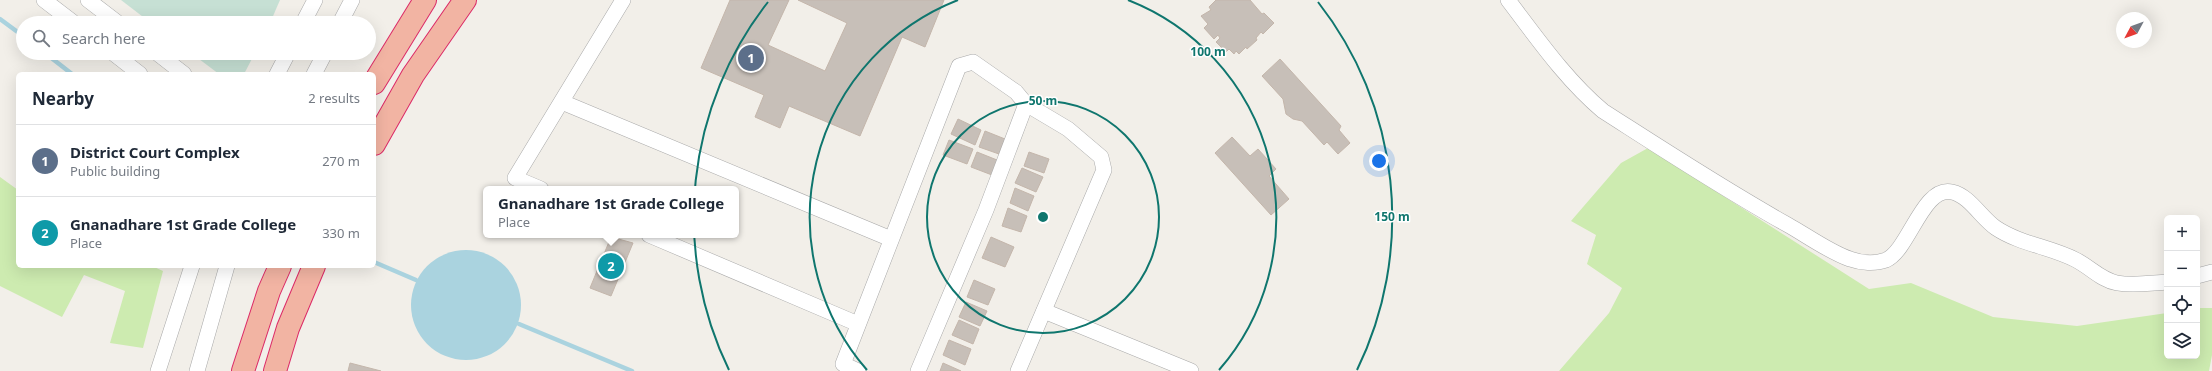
<!DOCTYPE html>
<meta charset="utf-8">
<style>
:root{--surface:#fff;--page:#f6f6f7;--text:#1f2937;--muted:#747a83;--line:#e0e1e3;--accent:#0b8043}
body{margin:0;font-family:"Noto Sans",sans-serif;background:var(--page);color:var(--text)}
.controls{position:absolute;right:12px;bottom:12px;display:grid;overflow:hidden;border-radius:6px;box-shadow:0 4px 16px #0002}
.controls button{width:36px;height:36px;display:grid;place-items:center;padding:0;border:0;border-bottom:1px solid var(--line);background:var(--surface);color:var(--text);font:20px sans-serif}
.compass{position:absolute;left:2116px;top:12px;width:36px;height:36px;border-radius:50%;background:var(--surface);box-shadow:0 4px 16px #0002;rotate:229deg}
.you{position:absolute;left:1379px;top:161px;width:14px;height:14px;margin:-10px;border:3px solid #fff;border-radius:50%;background:#1a73e8;box-shadow:0 0 0 6px #1a73e833}
.badge{display:grid;place-items:center;width:26px;height:26px;border-radius:50%;background:var(--accent);color:#fff;font-size:13px;font-weight:700}
.pin{position:absolute;translate:-50% -50%;border:2px solid #fff;box-shadow:0 1px 4px #0006}
.popup{position:absolute;left:483px;top:186px;width:256px;height:52px;box-sizing:border-box;display:grid;place-content:center;border-radius:6px;background:var(--surface);filter:drop-shadow(0 1px 3px #0005);font-size:13px;white-space:nowrap;color:var(--muted)}
.popup b{font-size:15px;color:var(--text)}
.popup::after{content:'';position:absolute;left:50%;top:100%;margin-left:-8px;border:8px solid transparent;border-top-color:var(--surface)}
.list{margin:0;padding:0;list-style:none}
h2{display:flex;justify-content:space-between;align-items:center;height:52px;margin:0;padding:0 16px;font-size:17px}
h2 small{font-size:13px;font-weight:400;color:var(--muted)}
.list li{display:grid;grid-template-columns:26px 1fr auto;gap:12px;align-items:center;box-sizing:border-box;height:72px;padding:0 16px;border-top:1px solid var(--line)}
.list b{display:block;font-size:15px;white-space:nowrap}
.list p{margin:0;font-size:13px;white-space:nowrap;color:var(--muted)}
.list em{font-size:13px;font-style:normal;color:var(--muted)}
.icon{flex:none;width:22px;height:22px;fill:none;stroke:currentColor;stroke-width:2;stroke-linecap:round;stroke-linejoin:round}
.map{position:relative;flex:none;width:2212px;height:371px;overflow:hidden}
.search{position:absolute;background:var(--surface);box-shadow:0 4px 16px #0002;left:16px;top:16px;width:360px;height:44px;display:flex;align-items:center;gap:10px;box-sizing:border-box;padding:0 14px;border-radius:22px;color:var(--muted);font-size:15px}
.panel{position:absolute;background:var(--surface);box-shadow:0 4px 16px #0002;left:16px;top:72px;width:360px;height:196px;border-radius:6px}
.map>svg:first-child{display:block}
</style>
<div class="map">
<svg width="2212" height="371" viewBox="0 0 2212 371">
<rect width="100%" height="100%" fill="#f2efe9"/>
<g fill="#cdebb0">
<polygon points="1648,148 1869,289 1911,283 1993,317 2077,326 2167,313 2167,356 2197,356 2197,308 2212,308 2212,355 2209,371 1559,371 1609,313 1622,288 1587,264 1596,235 1571,221 1621,163"/>
<polygon points="0,177 18,190 18,266 152,266 163,271 143,348 110,343 125,291 84,275 62,317 0,286"/>
</g>
<g fill="#c6e0d4">
<polygon points="121,0 280,0 270,23 151,23"/>
<polygon points="191,53 255,53 244,74 219,74"/>
</g>
<circle fill="#aad3df" cx="466" cy="305" r="55"/>
<g fill="none" stroke-linecap="round" stroke-linejoin="round">
<g stroke="#aad3df" stroke-width="4.5">
<polyline points="0,19 23,36"/>
<polyline points="45,53 72,74"/>
<polyline points="374,262 416,280"/>
<polyline points="519,324 632,371"/>
</g>
</g>
<g fill="#c7bfb8" stroke="#c4b6ab">
<polygon points="730,0 789,0 768,45 825,71 847,23 798,0 944,0 925,47 902,37 860,136 789,106 780,128 755,117 764,95 701,68"/>
<polygon points="1216,0 1250,0 1262,14 1264,13 1274,23 1263,34 1261,32 1256,38 1257,40 1247,49 1246,47 1239,54 1236,51 1234,54 1229,49 1226,52 1216,42 1220,38 1218,35 1214,39 1204,28 1208,24 1201,16 1211,10 1209,7"/>
<polygon points="1280,59 1341,126 1339,130 1350,143 1338,154 1327,142 1324,145 1302,121 1293,119 1286,114 1283,99 1262,76"/>
<polygon points="958,119 981,130 975,145 951,134"/>
<polygon points="985,131 1005,139 999,154 979,147"/>
<polygon points="1232,137 1250,156 1258,149 1276,169 1269,176 1289,199 1271,215 1215,153"/>
<polygon points="949,140 973,149 967,164 943,155"/>
<polygon points="977,152 997,160 992,175 971,167"/>
<polygon points="1029,152 1049,159 1044,173 1024,166"/>
<polygon points="1022,168 1043,177 1036,192 1015,183"/>
<polygon points="1015,188 1034,196 1028,211 1010,203"/>
<polygon points="1008,208 1027,216 1021,232 1002,226"/>
<polygon points="611,237 633,243 611,296 590,288"/>
<polygon points="991,237 1014,247 1005,267 982,258"/>
<polygon points="974,280 995,289 988,305 967,297"/>
<polygon points="966,302 987,311 980,326 959,317"/>
<polygon points="959,320 979,329 973,344 952,335"/>
<polygon points="949,340 971,349 965,365 943,355"/>
<polygon points="350,363 381,371 348,371"/>
<polygon points="943,363 961,371 940,371"/>
</g>
<g fill="none" stroke-linecap="round" stroke-linejoin="round">
<g stroke="#a9a9a9" stroke-width="16">
<g id="minor">
<polyline points="44,0 74,23"/>
<polyline points="88,0 118,23"/>
<path d="M1508 0C1537 38 1566 80 1603 111 1664 150 1725 190 1788 225 1806 235 1831 253 1850 259 1861 263 1875 264 1886 260 1909 250 1923 185 1952 192 1970 196 1981 218 1996 228 2020 244 2051 247 2076 260 2090 267 2101 280 2117 283 2134 286 2150 283 2167 282"/>
<polyline points="303,23 315,0"/>
<polyline points="340,23 352,0"/>
<polyline points="113,53 140,74"/>
<polyline points="157,53 184,74"/>
<polyline points="277,74 288,53"/>
<polyline points="314,74 325,53"/>
<polyline points="562,102 891,239"/>
<polyline points="541,189 515,178 623,0"/>
<polyline points="649,235 858,324"/>
<polyline points="2197,276 2212,272"/>
<polyline points="1044,311 1191,371"/>
<polyline points="158,371 192,266"/>
<polyline points="197,371 227,266"/>
<polyline points="858,371 843,364 959,66 973,62 1016,92 1026,104 986,210 918,371"/>
<polyline points="1018,371 1104,170 1101,157 1068,129 1026,104"/>
</g>
</g>
<g stroke="#dc2a67" stroke-width="24">
<g id="trunk">
<polyline points="374,83 425,0"/>
<polyline points="374,144 413,75 465,0"/>
<polyline points="243,371 269,291 280,266"/>
<polyline points="275,371 288,328 314,266"/>
</g>
</g>
<use href="#minor" stroke="#fff" stroke-width="15"/>
<use href="#trunk" stroke="#f2b4a3" stroke-width="22"/>
</g>
<g fill="none" stroke="#0f766e" stroke-width="2">
<circle cx="1043" cy="217" r="116"/>
<path d="M867 370A233 233 0 0 1 958 0M1128 0A233 233 0 0 1 1219 370"/>
<path d="M729 370A349 349 0 0 1 768 2M1318 2A349 349 0 0 1 1357 370"/>
</g>
<circle cx="1043" cy="217" r="6" fill="#0f766e" stroke="#fff" stroke-width="2"/>
<g font-size="12" text-anchor="middle" font-weight="bold" fill="#0f766e" stroke="#fff" stroke-width="3" stroke-linejoin="round" paint-order="stroke">
<text x="1208" y="56">100 m</text>
<text x="1043" y="105">50 m</text>
<text x="1392" y="221">150 m</text>
</g>
</svg>
<div class="controls">
<button>+</button>
<button>−</button>
<button><svg class="icon" aria-label="locate" viewBox="0 0 24 24"><circle cx="12" cy="12" r="6"/><path d="M12 2v4M12 18v4M2 12h4M18 12h4"/></svg></button>
<button><svg class="icon" aria-label="layers" viewBox="0 0 24 24"><path d="M12 4l9 5-9 5-9-5zM3 14l9 5 9-5"/></svg></button>
</div>
<svg class="compass" viewBox="-18 -18 36 36"><path d="M0-13l5 13h-10z" fill="#e53935"/><path d="M0 13l5-13h-10z" fill="#747a83"/></svg>
<div class="you"></div>
<div class="pin badge" style="left:751px;top:58px;background:#5c6f8a">1</div>
<div class="pin badge" style="left:611px;top:266px;background:#0f9aa8">2</div>
<div class="popup"><b>Gnanadhare 1st Grade College</b>Place</div>
<div class="search"><svg class="icon" aria-label="search" viewBox="0 0 24 24"><circle cx="10" cy="10" r="6"/><path d="M15 15l6 6"/></svg>Search here</div>
<section class="panel">
<h2>Nearby<small>2 results</small></h2>
<ul class="list">
<li><span class="badge" style="background:#5c6f8a">1</span><div><b>District Court Complex</b><p>Public building</p></div><em>270 m</em></li>
<li><span class="badge" style="background:#0f9aa8">2</span><div><b>Gnanadhare 1st Grade College</b><p>Place</p></div><em>330 m</em></li>
</ul>
</section>
</div>
